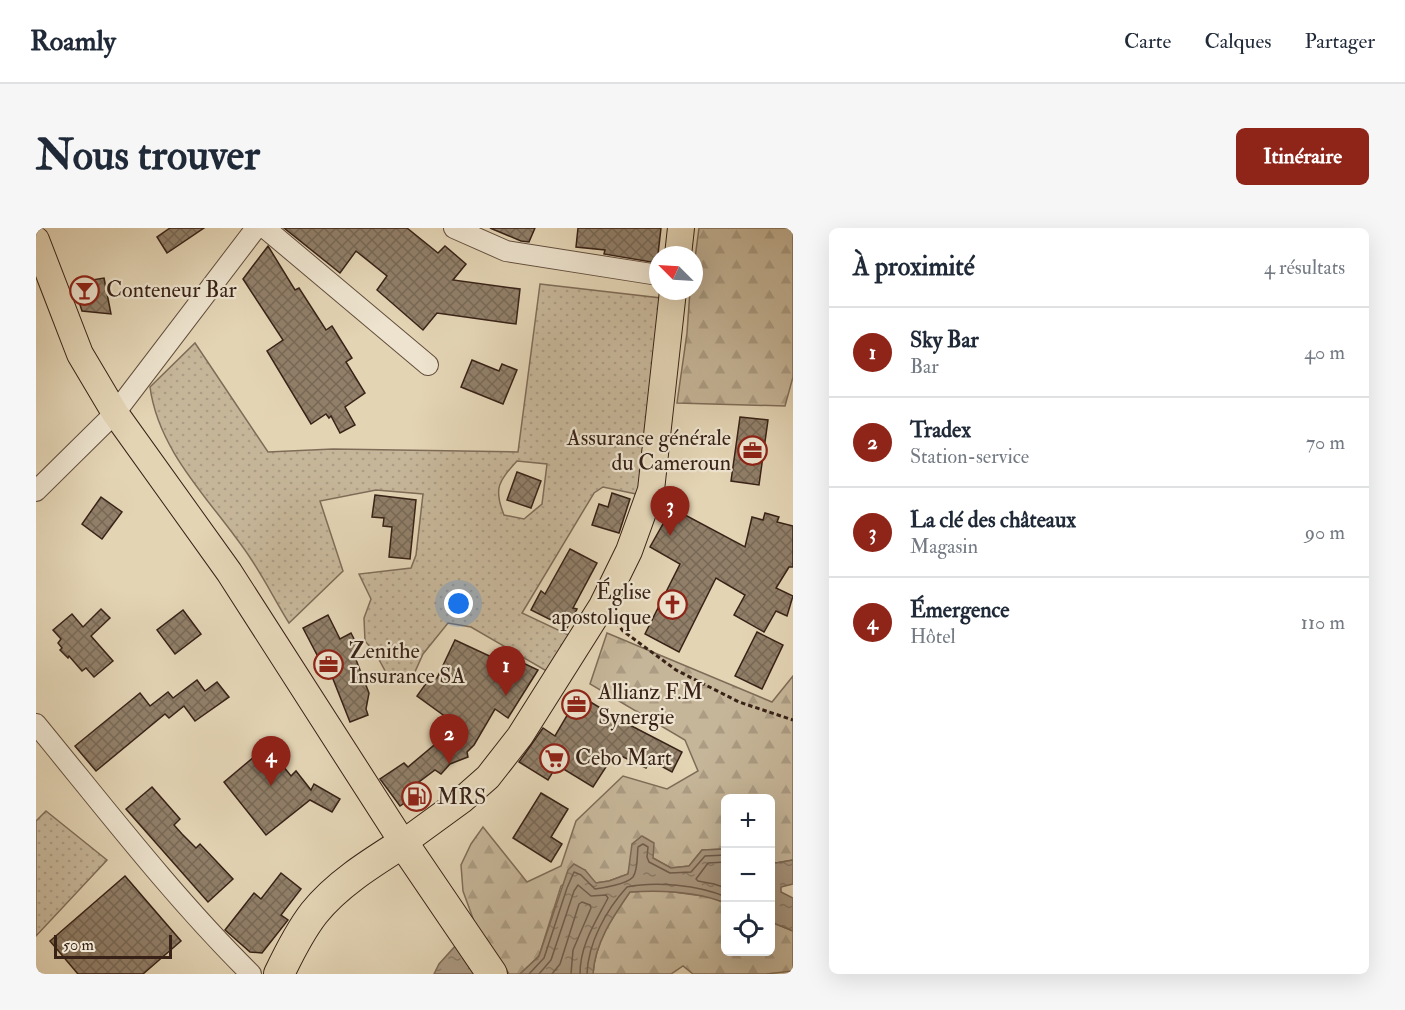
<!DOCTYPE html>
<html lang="fr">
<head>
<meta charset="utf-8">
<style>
  :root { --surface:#fff; --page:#f6f6f7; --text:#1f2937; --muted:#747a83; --line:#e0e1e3; --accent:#8f2418 }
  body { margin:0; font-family:"IM FELL Double Pica",serif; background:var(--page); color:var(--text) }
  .controls { position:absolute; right:18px; bottom:18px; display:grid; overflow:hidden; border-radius:9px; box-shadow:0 6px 24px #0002 }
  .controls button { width:54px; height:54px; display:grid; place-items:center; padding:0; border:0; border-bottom:2px solid var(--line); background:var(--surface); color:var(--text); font:30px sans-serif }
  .compass { position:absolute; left:613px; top:18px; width:54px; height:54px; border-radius:50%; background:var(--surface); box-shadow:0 6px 24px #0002; rotate:294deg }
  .scale { position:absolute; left:18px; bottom:15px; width:118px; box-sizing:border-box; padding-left:6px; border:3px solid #382217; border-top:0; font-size:16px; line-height:21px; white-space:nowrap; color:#382217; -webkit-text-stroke:4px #ede3ce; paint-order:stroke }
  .you { position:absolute; left:423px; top:376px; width:21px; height:21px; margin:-15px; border:4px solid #fff; border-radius:50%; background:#1a73e8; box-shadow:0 0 0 9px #1a73e833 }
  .badge { display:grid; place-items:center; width:39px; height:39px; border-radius:50%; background:var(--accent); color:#fff; font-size:20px; font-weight:700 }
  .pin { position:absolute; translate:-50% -50px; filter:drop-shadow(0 2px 3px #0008) }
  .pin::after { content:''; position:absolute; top:32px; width:21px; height:18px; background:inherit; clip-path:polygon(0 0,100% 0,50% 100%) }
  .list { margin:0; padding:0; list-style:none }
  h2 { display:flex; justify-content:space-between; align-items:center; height:78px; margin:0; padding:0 24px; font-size:26px }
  h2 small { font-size:20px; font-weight:400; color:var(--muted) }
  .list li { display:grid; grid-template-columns:39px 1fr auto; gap:18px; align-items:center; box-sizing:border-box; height:90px; padding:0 24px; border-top:2px solid var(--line) }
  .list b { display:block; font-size:22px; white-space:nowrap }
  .list p { margin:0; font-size:20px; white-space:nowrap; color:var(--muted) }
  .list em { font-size:20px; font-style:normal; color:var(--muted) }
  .icon { flex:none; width:33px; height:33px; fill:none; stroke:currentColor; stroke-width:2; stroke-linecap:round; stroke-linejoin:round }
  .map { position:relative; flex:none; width:757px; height:746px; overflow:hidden; border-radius:9px }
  header { display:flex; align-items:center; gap:36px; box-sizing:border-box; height:84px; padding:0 30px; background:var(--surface); border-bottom:2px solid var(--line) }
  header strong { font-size:28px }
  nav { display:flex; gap:33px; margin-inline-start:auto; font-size:21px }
  .intro { display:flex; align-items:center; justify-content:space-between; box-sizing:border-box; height:144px; padding:0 36px }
  h1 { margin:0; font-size:42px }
  .button { padding:15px 27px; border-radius:9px; background:var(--accent); color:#fff; font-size:21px; font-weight:700 }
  main { display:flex; gap:36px; padding:0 36px }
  aside { flex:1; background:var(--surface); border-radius:9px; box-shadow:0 6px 24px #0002 }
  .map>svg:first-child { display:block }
  .grass { fill:url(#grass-dots); stroke:#7f6c58; stroke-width:1.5; fill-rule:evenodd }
  .forest { fill:url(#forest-firs); stroke:#7f6c58; stroke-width:1.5 }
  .water { fill:url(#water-ripples); stroke:#7c6855; stroke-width:1.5 }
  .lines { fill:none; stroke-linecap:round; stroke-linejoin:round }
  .shore { stroke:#705c4b; stroke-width:1.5 }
  .building { fill:url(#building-cross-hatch); stroke:#382217; stroke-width:1.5 }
  .minor-casing { stroke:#634e3e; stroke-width:22 }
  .major-casing { stroke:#382217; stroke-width:28 }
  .highway-casing { stroke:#382217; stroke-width:32 }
  .path { stroke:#382217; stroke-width:3; stroke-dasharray:4.5 3; stroke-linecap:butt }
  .minor { stroke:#ede3ce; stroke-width:20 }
  .major { stroke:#e3d4b4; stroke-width:26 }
  .highway { stroke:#e3d4b4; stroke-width:30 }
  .labels { text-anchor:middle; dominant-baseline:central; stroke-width:4.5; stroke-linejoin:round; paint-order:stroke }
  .poi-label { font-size:22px; fill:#382217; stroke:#ede3ce; text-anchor:start }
</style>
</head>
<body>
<header>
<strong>Roamly</strong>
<nav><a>Carte</a><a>Calques</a><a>Partager</a></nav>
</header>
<div class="intro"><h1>Nous trouver</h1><a class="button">Itinéraire</a></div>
<main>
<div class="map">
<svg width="757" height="746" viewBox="0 0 757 746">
  <defs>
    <pattern id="grass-dots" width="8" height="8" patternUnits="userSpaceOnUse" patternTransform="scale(1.5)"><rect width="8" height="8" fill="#c6b699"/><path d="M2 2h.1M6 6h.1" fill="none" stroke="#ab9c83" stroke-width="1.8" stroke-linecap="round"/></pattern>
    <pattern id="forest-firs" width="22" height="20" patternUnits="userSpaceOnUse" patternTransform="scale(1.5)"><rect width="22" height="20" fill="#c6b699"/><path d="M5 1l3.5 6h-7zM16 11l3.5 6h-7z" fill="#ab9c83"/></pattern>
    <pattern id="water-ripples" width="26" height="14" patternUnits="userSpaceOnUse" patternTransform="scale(1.5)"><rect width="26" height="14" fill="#a9977f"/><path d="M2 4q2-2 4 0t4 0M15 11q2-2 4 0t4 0" fill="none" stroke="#8b7b67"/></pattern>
    <pattern id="building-cross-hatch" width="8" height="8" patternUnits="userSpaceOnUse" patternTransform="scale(1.5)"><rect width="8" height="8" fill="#917f69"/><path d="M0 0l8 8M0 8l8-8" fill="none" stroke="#776855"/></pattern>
  </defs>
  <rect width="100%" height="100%" fill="#e3d4b4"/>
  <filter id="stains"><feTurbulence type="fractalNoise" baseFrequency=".00333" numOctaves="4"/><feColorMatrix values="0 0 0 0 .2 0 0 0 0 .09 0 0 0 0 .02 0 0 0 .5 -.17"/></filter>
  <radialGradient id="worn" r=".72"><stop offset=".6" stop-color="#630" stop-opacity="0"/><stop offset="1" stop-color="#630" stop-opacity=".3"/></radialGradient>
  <g class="grass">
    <path d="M504 56 625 70 605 267 567 259 558 265 486 385 537 409 514 445 435 399 412 395 387 426 374 455 354 452 340 426 329 413 328 390 335 371 323 346 375 340 380 327 387 266 340 262 284 273 307 343 253 395C240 374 229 352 215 331 179 276 123 227 114 159L159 115 232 224 297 221 482 224ZM481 233 511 236 506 276 488 291 468 287C457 260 463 253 481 233Z"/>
    <path d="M10 583 71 632 0 708V593Z"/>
  </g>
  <g class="forest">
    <path d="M663 0H757V149L749 178 641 175 651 105 654 63H658V38Z"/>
    <path d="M571 405 736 474 757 448V632L740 635 735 633 734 570H690L689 621 666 622 653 638 635 640 617 630 595 632 592 646 573 653 559 655 549 642 525 658 503 728 484 746H473L439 696 427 663 425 637 435 616 447 599 491 654 525 638 540 593 587 548 631 561 662 543 649 512 554 456Z"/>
    <path d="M623 662 674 669 689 675 690 724H734L735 694 757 703V743L730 746H657L647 738 635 746H557C559 714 576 690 594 664Z"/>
  </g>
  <g class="water">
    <path d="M606 608 618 615 617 630 635 640 653 638 666 622 689 621V675C660 663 626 662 594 664 576 690 559 715 557 746H484L503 728 532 642 538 636 549 642 560 655 573 653 592 646 596 616Z"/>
    <path d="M757 632V656L745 659V664L757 670V703L735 694 734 633 740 635Z"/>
    <path d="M439 696 473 746H398L403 736Z"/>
  </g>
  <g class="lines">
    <g class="shore">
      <path d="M690 634 672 635 660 651 662 653 678 656 690 660"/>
      <path d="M493 746 508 730 531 660 538 644 545 647 559 661C567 660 591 656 597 649 602 642 601 628 602 619L607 616 612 619 611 629 613 634 634 645 655 644 669 628 690 627"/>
      <path d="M503 746 515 732 538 663 542 657 555 668 570 667 572 670C559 695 544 717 544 746"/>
      <path d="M516 746 524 736 543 676 546 674 554 677 555 680 537 722 535 746"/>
      <path d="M551 746C552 715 570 682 591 659 619 653 663 657 690 669"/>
    </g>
  </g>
  <g class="building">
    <path d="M134 0H168L131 25 121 9Z"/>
    <path d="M248 0H371L402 25 409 18 430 36 417 52 484 61 480 96 401 85 387 102 341 62 351 48 320 23 304 45Z"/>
    <path d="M454 0H499L493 14 485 13Z"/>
    <path d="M542 0H625L621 35 568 26 569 22 540 19Z"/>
    <path d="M232 18 259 62 263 60 290 102 296 98 316 130 310 134 329 165 309 179 319 197 304 205 295 188 293 190 290 186 275 196 231 123 247 112 207 51Z"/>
    <path d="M68 50 75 86 46 83 37 55Z"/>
    <path d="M436 132 463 143 466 136 481 142 467 176 425 159Z"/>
    <path d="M704 189 732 192 723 257 695 253Z"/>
    <path d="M481 244 505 253 495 280 471 272Z"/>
    <path d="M576 265 594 271 583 305 556 297 563 276 572 279Z"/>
    <path d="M339 267 380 272 374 331 353 329 356 299 347 298 348 290 336 289Z"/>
    <path d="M65 269 86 284 66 311 46 296Z"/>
    <path d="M636 280 709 319 716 289 727 292 729 285 743 289 741 294 757 298V339H753L740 360 757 368 751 388 740 383 728 404 698 387 709 367 680 350 643 424 609 406 644 336 614 319Z"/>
    <path d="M534 321 561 335 537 380 541 381 531 400 495 382 505 363 509 366Z"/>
    <path d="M65 381 74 390 55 408 77 433 58 449 50 440 46 443 33 428 32 430 24 422 26 420 22 415 25 411 17 402 36 386 47 399Z"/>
    <path d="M147 382 165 406 139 426 121 402Z"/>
    <path d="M292 387 304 411 315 405 323 421 317 424 333 465 330 481 332 487 314 494 295 446 292 448 267 400Z"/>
    <path d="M721 404 747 417 726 461 699 448Z"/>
    <path d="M419 412 462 432 466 425 502 442 472 490 459 481 438 517 431 524 432 529 414 536 405 546 399 542 379 557 390 572 379 580 373 572 364 578 344 551 368 535 372 539 416 502 410 498 414 492 381 468 396 447 401 450Z"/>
    <path d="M161 452 169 463 181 454 193 469 159 493 148 478 133 490 129 486 60 543 39 518 104 465 114 478 132 464 137 470Z"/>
    <path d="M543 467 584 492 646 524 636 544 614 532 610 540 579 525 557 559 521 537 512 552 483 534 507 500 519 508Z"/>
    <path d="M231 518 255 548 260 543 275 562 278 556 304 571 296 584 274 572 230 607 188 554Z"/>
    <path d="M116 559 144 591 138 597 146 606 160 620 164 616 197 651 172 674 90 581Z"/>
    <path d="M505 565 532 581 515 609 526 616 515 634 477 610Z"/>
    <path d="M245 645 265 661 245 687 252 692 226 725 214 724 189 702 218 665 225 671Z"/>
    <path d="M89 648 145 713 107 746H42L14 713Z"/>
  </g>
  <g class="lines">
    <defs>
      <g id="minor">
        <path d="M229 0 392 137"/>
        <path d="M418 0 470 23 622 47"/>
        <path d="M0 263 79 185 220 0"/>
        <path d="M0 496C69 580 138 670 215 746"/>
      </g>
      <g id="major">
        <path d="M0 12 44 126 79 185 193 344 367 615 426 572 452 549 484 508 566 378 593 323 615 262 637 63"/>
        <path d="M642 27 645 0"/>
      </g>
      <path id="highway" d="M243 746C253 725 264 703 278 685 301 656 337 634 367 615L456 746"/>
    </defs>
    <use href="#minor" class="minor-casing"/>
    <use href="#major" class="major-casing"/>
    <use href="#highway" class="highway-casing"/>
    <path class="path" d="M580 394 587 403 640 442 703 474 757 492"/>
    <use href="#minor" class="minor"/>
    <use href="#major" class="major"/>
    <use href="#highway" class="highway"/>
  </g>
  <defs>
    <symbol id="bar-ring" viewBox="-11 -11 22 22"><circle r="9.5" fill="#ede3ce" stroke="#8f2418" stroke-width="1.5"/><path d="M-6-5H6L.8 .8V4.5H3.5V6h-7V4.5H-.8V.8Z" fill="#8f2418"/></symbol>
    <symbol id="office-ring" viewBox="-11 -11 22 22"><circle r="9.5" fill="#ede3ce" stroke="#8f2418" stroke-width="1.5"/><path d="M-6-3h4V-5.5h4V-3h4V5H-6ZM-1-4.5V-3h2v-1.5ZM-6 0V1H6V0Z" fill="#8f2418"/></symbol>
    <symbol id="church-ring" viewBox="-11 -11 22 22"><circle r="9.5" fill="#ede3ce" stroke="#8f2418" stroke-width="1.5"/><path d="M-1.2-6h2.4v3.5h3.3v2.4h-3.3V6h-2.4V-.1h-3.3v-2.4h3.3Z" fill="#8f2418"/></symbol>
    <symbol id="supermarket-ring" viewBox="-11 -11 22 22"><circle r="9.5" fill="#ede3ce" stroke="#8f2418" stroke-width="1.5"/><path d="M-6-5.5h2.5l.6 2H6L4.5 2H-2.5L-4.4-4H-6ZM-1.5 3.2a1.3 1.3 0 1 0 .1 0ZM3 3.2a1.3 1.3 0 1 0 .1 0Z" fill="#8f2418"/></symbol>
    <symbol id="fuel-ring" viewBox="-11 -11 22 22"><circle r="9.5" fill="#ede3ce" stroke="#8f2418" stroke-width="1.5"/><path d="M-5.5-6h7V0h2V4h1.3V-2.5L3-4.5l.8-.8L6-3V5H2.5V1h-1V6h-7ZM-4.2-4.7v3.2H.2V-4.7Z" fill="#8f2418"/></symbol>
  </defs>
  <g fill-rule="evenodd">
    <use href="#bar-ring" x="32" y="46" width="33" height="33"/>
    <use href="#office-ring" x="700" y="206" width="33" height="33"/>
    <use href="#church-ring" x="620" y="360" width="33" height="33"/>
    <use href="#office-ring" x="276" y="420" width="33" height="33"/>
    <use href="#office-ring" x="524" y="460" width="33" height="33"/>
    <use href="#supermarket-ring" x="502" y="514" width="33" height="33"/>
    <use href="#fuel-ring" x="364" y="552" width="33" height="33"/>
  </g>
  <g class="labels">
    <g class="poi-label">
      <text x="70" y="62">Conteneur Bar</text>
      <text x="695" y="210" text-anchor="end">Assurance générale<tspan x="695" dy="25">du Cameroun</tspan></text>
      <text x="615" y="364" text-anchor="end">Église<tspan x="615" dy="25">apostolique</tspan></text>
      <text x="313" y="423">Zenithe<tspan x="313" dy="25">Insurance SA</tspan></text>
      <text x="562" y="464">Allianz F.M<tspan x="562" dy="25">Synergie</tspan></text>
      <text x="539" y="530">Cebo Mart</text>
      <text x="401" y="569">MRS</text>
    </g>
  </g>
  <rect width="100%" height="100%" filter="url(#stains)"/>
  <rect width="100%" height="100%" fill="url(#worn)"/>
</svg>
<div class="controls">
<button>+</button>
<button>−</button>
<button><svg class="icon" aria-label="locate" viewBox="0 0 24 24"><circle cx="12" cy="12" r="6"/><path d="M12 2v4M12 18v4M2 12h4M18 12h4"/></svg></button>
</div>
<svg class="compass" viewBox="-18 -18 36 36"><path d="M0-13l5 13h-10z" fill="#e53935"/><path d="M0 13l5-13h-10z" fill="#747a83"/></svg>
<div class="scale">50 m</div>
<div class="you"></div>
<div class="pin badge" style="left:470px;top:468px">1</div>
<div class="pin badge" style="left:413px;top:536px">2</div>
<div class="pin badge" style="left:634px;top:308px">3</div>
<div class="pin badge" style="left:235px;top:558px">4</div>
</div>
<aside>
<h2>À proximité<small>4 résultats</small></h2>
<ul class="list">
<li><span class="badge">1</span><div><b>Sky Bar</b><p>Bar</p></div><em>40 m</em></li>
<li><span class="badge">2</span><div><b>Tradex</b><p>Station-service</p></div><em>70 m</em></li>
<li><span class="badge">3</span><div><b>La clé des châteaux</b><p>Magasin</p></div><em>90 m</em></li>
<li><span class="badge">4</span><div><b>Émergence</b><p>Hôtel</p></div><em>110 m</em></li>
</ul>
</aside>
</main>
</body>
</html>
